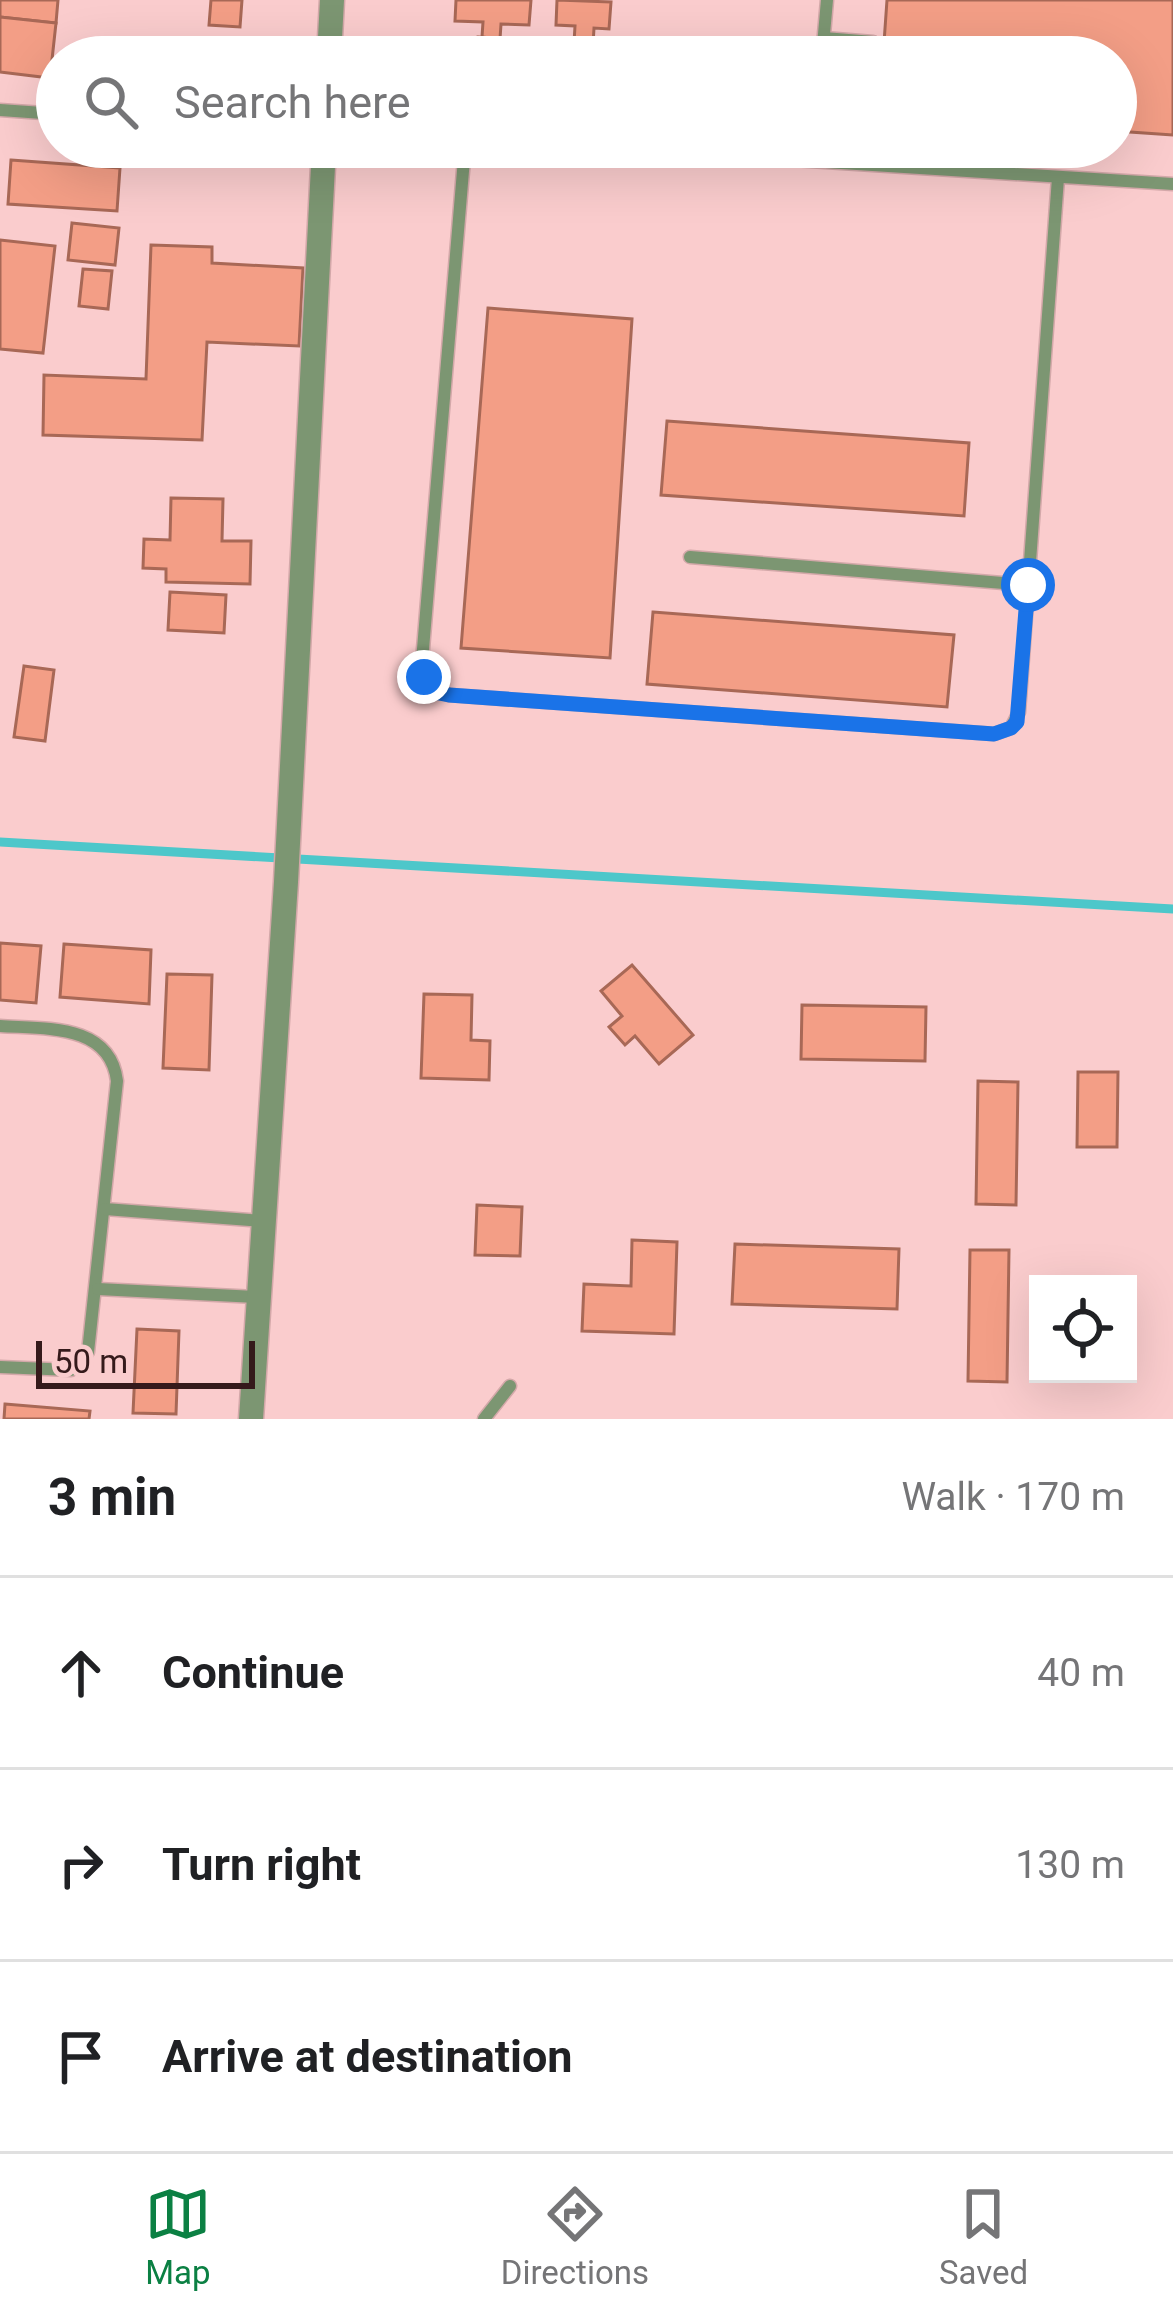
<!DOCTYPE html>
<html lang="en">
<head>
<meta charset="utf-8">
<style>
  :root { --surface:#fff; --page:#f2f2f2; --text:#202124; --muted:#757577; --line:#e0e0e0; --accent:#0b8043 }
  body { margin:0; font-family:Roboto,sans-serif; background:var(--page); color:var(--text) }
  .controls { position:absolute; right:36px; bottom:36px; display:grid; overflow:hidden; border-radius:0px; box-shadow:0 12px 48px #0002 }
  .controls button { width:108px; height:108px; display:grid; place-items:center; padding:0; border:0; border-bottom:3px solid var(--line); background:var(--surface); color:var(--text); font:60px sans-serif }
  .scale { position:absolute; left:36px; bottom:30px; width:219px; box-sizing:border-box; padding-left:12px; border:6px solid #351a1b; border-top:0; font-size:33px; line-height:42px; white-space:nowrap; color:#351a1b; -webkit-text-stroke:9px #facccd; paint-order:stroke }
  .stop { position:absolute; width:36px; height:36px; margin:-27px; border:9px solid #1a73e8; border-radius:50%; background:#fff }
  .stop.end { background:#1a73e8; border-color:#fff; box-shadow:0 3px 12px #0008 }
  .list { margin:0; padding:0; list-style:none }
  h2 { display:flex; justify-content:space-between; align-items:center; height:156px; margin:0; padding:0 48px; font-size:51px }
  h2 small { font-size:39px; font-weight:400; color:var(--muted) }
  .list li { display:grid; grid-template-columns:78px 1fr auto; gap:36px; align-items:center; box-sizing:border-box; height:192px; padding:0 48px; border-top:3px solid var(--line) }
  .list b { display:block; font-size:45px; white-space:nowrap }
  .list em { font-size:39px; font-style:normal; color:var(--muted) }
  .icon { flex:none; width:66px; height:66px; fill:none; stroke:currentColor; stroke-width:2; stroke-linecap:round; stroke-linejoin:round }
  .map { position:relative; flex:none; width:1173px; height:1419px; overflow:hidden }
  .search { position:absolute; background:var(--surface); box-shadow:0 12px 48px #0002; left:36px; right:36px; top:36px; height:132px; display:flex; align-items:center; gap:30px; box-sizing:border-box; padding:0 42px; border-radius:66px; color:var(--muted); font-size:45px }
  .sheet { height:732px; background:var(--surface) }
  nav { display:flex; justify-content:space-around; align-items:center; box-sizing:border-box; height:168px; border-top:3px solid var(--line); background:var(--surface); font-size:33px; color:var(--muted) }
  nav a { display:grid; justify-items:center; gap:6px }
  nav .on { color:var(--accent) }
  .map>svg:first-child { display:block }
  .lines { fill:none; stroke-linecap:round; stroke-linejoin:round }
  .stream { stroke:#4dc7ca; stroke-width:9 }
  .building { fill:#f39e86; stroke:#a86856; stroke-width:3 }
  .lane-casing { stroke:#d3a8a9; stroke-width:15 }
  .street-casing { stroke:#d3a8a9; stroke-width:27 }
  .lane { stroke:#7c9672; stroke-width:12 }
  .street { stroke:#7c9672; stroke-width:24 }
  .route { stroke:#1a73e8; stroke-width:15 }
</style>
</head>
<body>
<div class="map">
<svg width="1173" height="1419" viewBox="0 0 1173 1419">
  <rect width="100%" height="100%" fill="#facccd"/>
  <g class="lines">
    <path class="stream" d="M0 842 1173 909"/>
  </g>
  <g class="building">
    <path d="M0 0H58L56 23 0 17Z"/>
    <path d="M211 0H242L240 27 209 25Z"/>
    <path d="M456 0H531L529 25 501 24 500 39 482 37 483 22 455 21Z"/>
    <path d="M557 0 611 2 609 29 594 28 593 45 574 43 575 26 556 25Z"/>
    <path d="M887 0H1173V135L1116 131V57H883Z"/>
    <path d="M0 17 56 23 50 78 0 72Z"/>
    <path d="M478 37 613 46 612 57H477Z"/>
    <path d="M11 160 120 168 117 211 8 204Z"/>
    <path d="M72 223 119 228 115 265 68 260Z"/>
    <path d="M0 240 55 246 43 353 0 349Z"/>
    <path d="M151 245 212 247V263L303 268 299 346 207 342 202 440 43 435 44 375 146 379Z"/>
    <path d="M83 269 112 271 108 309 79 306Z"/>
    <path d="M488 308 632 319 610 658 461 648Z"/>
    <path d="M667 421 969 443 964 516 661 495Z"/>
    <path d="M171 498 223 499 222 541H251L250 584 166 582V569L143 568 144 539 170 540Z"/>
    <path d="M170 592 226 595 224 633 168 630Z"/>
    <path d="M653 612 954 635 947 707 647 684Z"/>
    <path d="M24 666 54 670 45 741 14 737Z"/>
    <path d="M0 943 41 946 36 1003 0 1000Z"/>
    <path d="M64 944 151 950 149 1004 60 997Z"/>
    <path d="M632 965 693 1035 659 1064 635 1036 625 1045 609 1027 622 1016 601 991Z"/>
    <path d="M167 974 212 975 209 1070 163 1068Z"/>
    <path d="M424 994 472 995 471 1040 490 1041 489 1080 421 1078Z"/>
    <path d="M802 1005 926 1007 925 1061 801 1059Z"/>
    <path d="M1078 1072H1118L1117 1147H1077Z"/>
    <path d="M978 1081 1018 1082 1016 1205 976 1204Z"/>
    <path d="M477 1205 522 1207 520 1256 475 1255Z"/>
    <path d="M632 1240 677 1242 674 1334 582 1331 584 1284 631 1286Z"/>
    <path d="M735 1244 899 1249 897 1309 732 1304Z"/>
    <path d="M970 1250H1009L1007 1382 968 1381Z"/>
    <path d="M137 1329 179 1331 176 1414 133 1413Z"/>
    <path d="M5 1404 90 1411 89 1419H4Z"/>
  </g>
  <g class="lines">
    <defs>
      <g id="lane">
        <path d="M824 38 873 42"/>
        <path d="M634 57V54"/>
        <path d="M822 57 827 0"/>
        <path d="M0 110 57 114"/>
        <path d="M465 147 422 661 426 685 449 695 994 734 1011 728 1019 712 1058 178"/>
        <path d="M590 147 1173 184"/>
        <path d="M690 557 1028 585"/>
        <path d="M0 1026C44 1029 110 1023 117 1081L88 1352 71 1370 0 1367"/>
        <path d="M105 1209 263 1221"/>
        <path d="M98 1289 258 1297"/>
        <path d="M484 1419 510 1386"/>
      </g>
      <g id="street">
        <path d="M329 57 332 0"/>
        <path d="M251 1419 286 882 324 147"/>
      </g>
    </defs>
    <use href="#lane" class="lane-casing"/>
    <use href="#street" class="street-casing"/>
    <use href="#lane" class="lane"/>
    <use href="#street" class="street"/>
  </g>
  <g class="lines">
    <path class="route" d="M424 677 434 692 449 695 994 734 1011 728 1017 722 1028 585"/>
  </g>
</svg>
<div class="controls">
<button><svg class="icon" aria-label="locate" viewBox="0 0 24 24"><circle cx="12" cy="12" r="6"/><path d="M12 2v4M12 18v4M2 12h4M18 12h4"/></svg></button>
</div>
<div class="scale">50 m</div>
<div class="stop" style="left:1028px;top:585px"></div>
<div class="stop end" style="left:424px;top:677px"></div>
<div class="search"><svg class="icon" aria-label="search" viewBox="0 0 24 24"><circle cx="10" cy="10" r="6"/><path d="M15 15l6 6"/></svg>Search here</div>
</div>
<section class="sheet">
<h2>3 min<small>Walk · 170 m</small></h2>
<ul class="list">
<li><svg class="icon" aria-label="ahead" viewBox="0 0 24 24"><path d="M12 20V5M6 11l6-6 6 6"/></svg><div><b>Continue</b></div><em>40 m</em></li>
<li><svg class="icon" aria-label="right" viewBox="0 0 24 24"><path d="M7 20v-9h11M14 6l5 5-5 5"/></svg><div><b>Turn right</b></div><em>130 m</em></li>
<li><svg class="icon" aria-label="arrive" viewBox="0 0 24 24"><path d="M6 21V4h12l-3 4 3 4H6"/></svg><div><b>Arrive at destination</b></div></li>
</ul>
</section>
<nav>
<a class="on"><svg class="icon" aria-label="map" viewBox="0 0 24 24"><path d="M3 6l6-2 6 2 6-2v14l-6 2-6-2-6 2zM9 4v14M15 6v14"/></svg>Map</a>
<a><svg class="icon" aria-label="directions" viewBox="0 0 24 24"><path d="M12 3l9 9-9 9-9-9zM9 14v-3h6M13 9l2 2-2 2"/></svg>Directions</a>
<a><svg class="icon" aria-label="saved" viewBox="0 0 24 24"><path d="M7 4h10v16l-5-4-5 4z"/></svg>Saved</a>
</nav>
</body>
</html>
